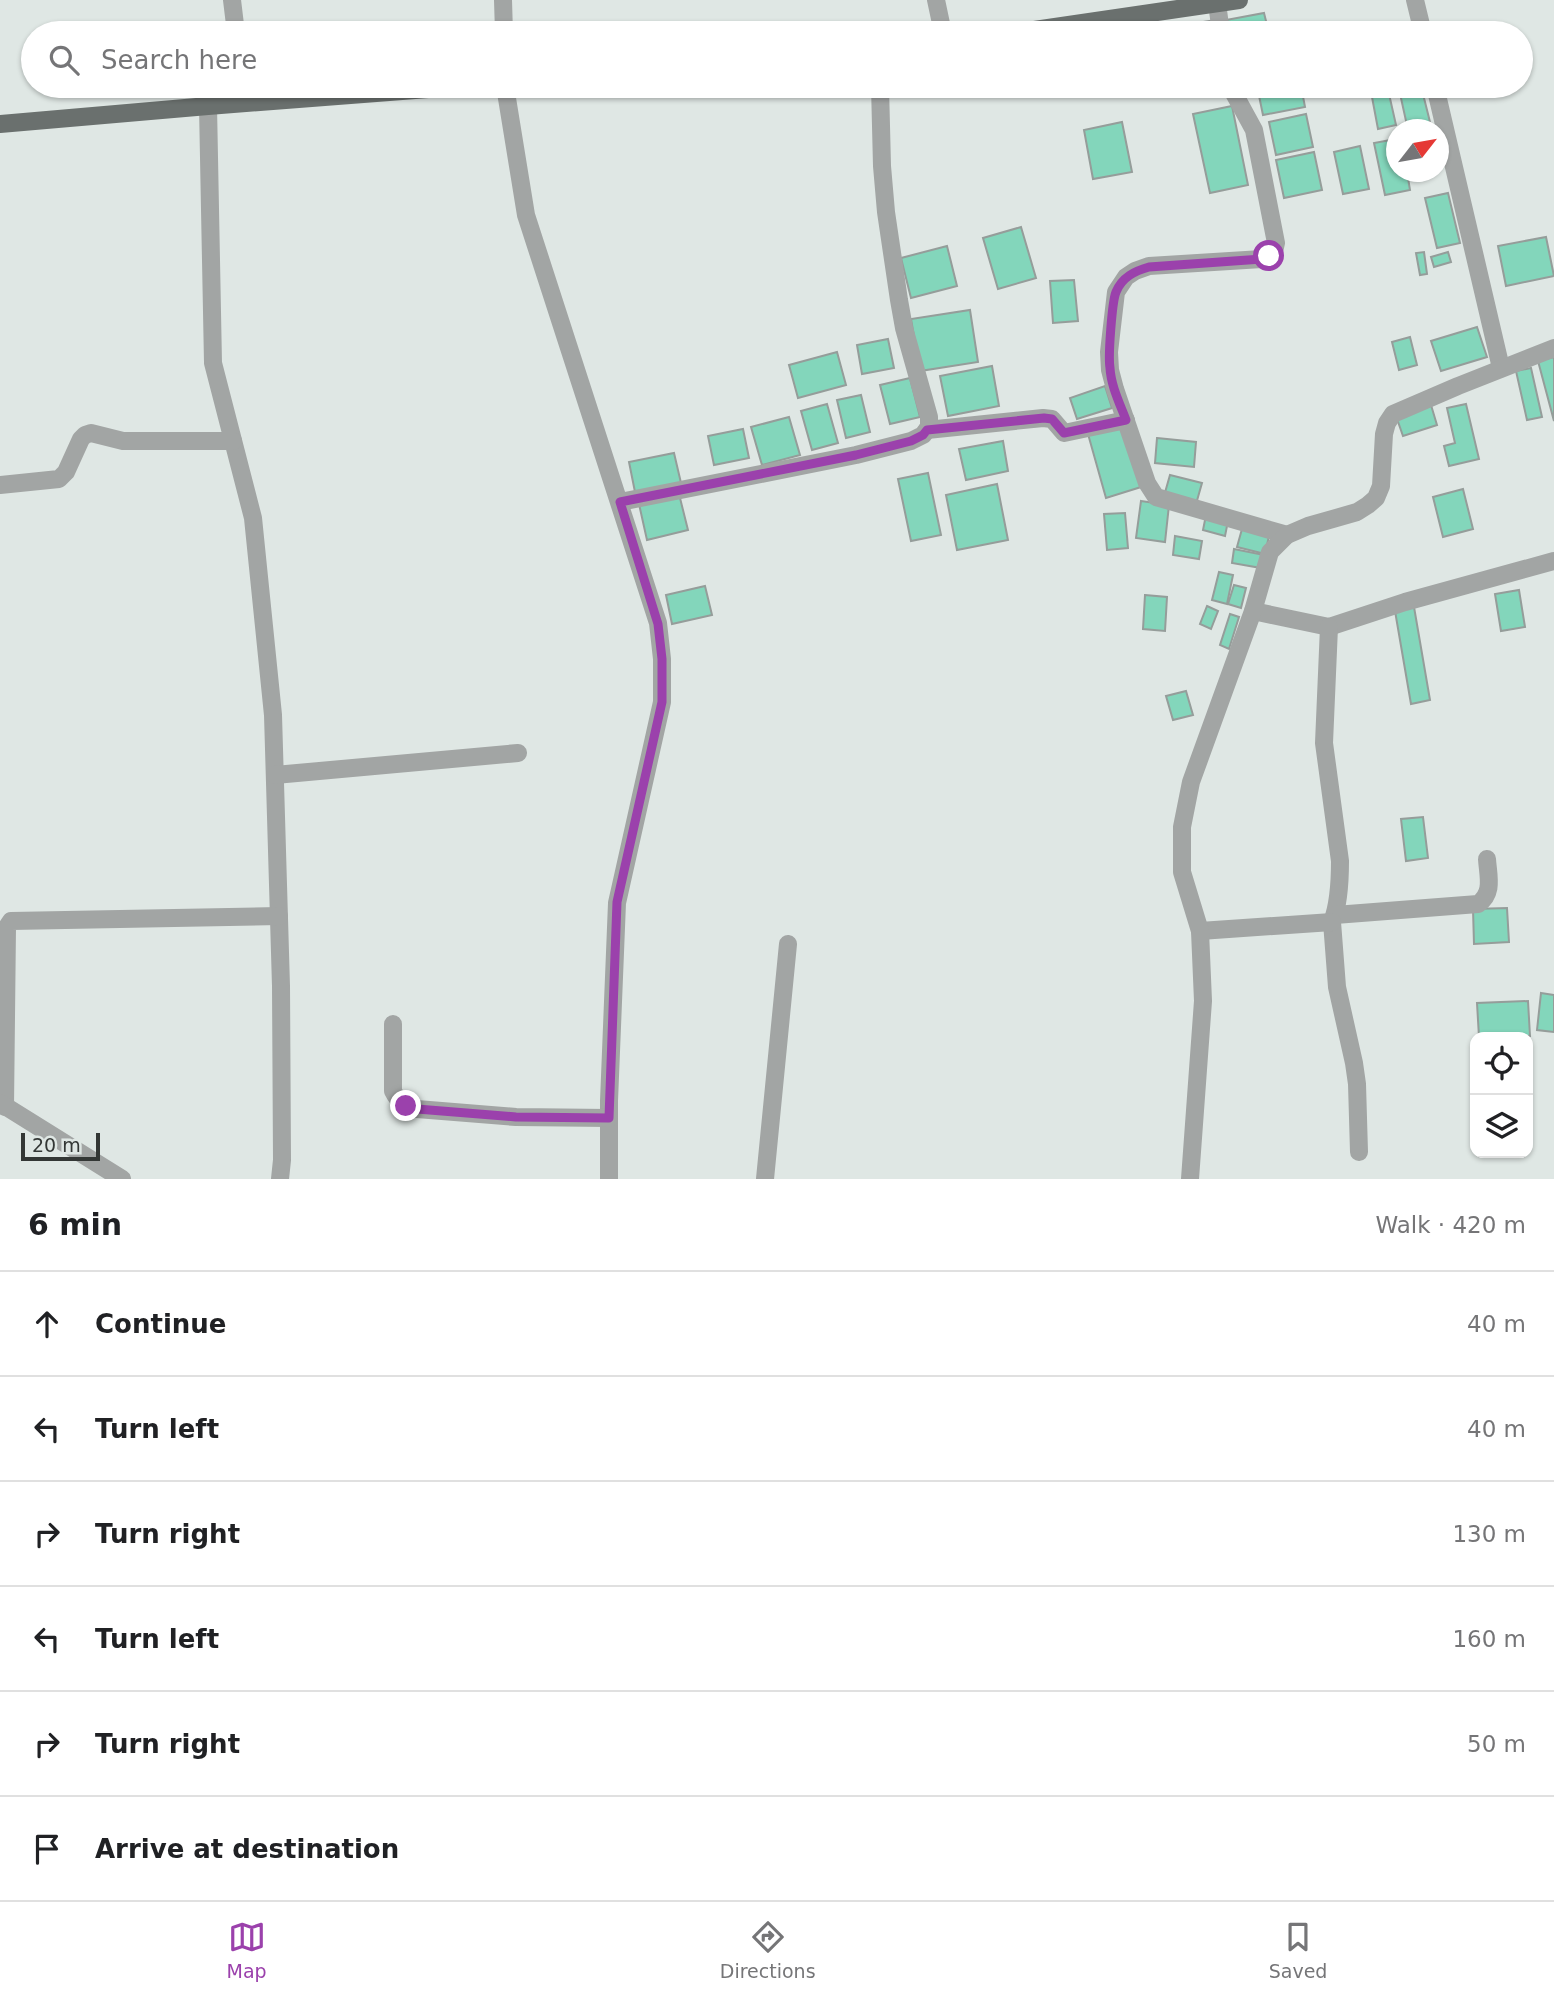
<!DOCTYPE html>
<html lang="en">
<head>
<meta charset="utf-8">
<style>
  :root { --surface:#fff; --page:#f2f2f2; --text:#202124; --muted:#757577; --line:#e0e0e0; --accent:#9b41ac }
  body { margin:0; font-family:"DejaVu Sans",sans-serif; background:var(--page); color:var(--text) }
  .controls { position:absolute; right:21px; bottom:21px; display:grid; overflow:hidden; border-radius:14px; box-shadow:0 2px 5px #0004 }
  .controls button { width:63px; height:63px; display:grid; place-items:center; padding:0; border:0; border-bottom:2px solid var(--line); background:var(--surface); color:var(--text); font:35px sans-serif }
  .compass { position:absolute; left:1386px; top:119px; width:63px; height:63px; border-radius:50%; background:var(--surface); box-shadow:0 2px 5px #0004; rotate:59deg }
  .scale { position:absolute; left:21px; bottom:18px; width:79px; box-sizing:border-box; padding-left:7px; border:4px solid #333735; border-top:0; font-size:19px; line-height:24px; white-space:nowrap; color:#333735; -webkit-text-stroke:5px #dfe7e4; paint-order:stroke }
  .stop { position:absolute; width:21px; height:21px; margin:-16px; border:5px solid #9b41ac; border-radius:50%; background:#fff }
  .stop.end { background:#9b41ac; border-color:#fff; box-shadow:0 2px 7px #0008 }
  .list { margin:0; padding:0; list-style:none }
  h2 { display:flex; justify-content:space-between; align-items:center; height:91px; margin:0; padding:0 28px; font-size:30px }
  h2 small { font-size:23px; font-weight:400; color:var(--muted) }
  .list li { display:grid; grid-template-columns:46px 1fr auto; gap:21px; align-items:center; box-sizing:border-box; height:105px; padding:0 28px; border-top:2px solid var(--line) }
  .list b { display:block; font-size:26px; white-space:nowrap }
  .list em { font-size:23px; font-style:normal; color:var(--muted) }
  .icon { flex:none; width:38px; height:38px; fill:none; stroke:currentColor; stroke-width:2; stroke-linecap:round; stroke-linejoin:round }
  .map { position:relative; flex:none; width:1554px; height:1179px; overflow:hidden }
  .search { position:absolute; background:var(--surface); box-shadow:0 2px 5px #0004; left:21px; right:21px; top:21px; height:77px; display:flex; align-items:center; gap:18px; box-sizing:border-box; padding:0 24px; border-radius:38px; color:var(--muted); font-size:26px }
  .sheet { height:721px; background:var(--surface) }
  nav { display:flex; justify-content:space-around; align-items:center; box-sizing:border-box; height:98px; border-top:2px solid var(--line); background:var(--surface); font-size:19px; color:var(--muted) }
  nav a { display:grid; justify-items:center; gap:4px }
  nav .on { color:var(--accent) }
  .map>svg:first-child { display:block }
  .building { fill:#83d6bb; stroke:#959d9a; stroke-width:2 }
  .lines { fill:none; stroke-linecap:round; stroke-linejoin:round }
  .minor { stroke:#a2a5a4; stroke-width:18 }
  .tertiary { stroke:#a2a5a4; stroke-width:18 }
  .primary { stroke:#6a706e; stroke-width:18 }
  .route { stroke:#9b41ac; stroke-width:9 }
</style>
</head>
<body>
<div class="map">
<svg width="1554" height="1179" viewBox="0 0 1554 1179">
  <rect width="100%" height="100%" fill="#dfe7e4"/>
  <g class="building">
    <path d="M1264 13 1269 33H1229L1226 20Z"/>
    <path d="M1210 21 1212 33H1179L1178 26Z"/>
    <path d="M1188 86H1220L1221 90 1189 95Z"/>
    <path d="M1257 86H1301L1305 107 1263 115Z"/>
    <path d="M1414 86H1421L1432 130H1408L1399 89Z"/>
    <path d="M1389 94 1396 125 1378 129 1372 97Z"/>
    <path d="M1232 106 1248 185 1210 193 1193 114Z"/>
    <path d="M1306 114 1313 147 1276 155 1269 122Z"/>
    <path d="M1122 122 1132 172 1093 179 1084 130Z"/>
    <path d="M1396 139V172H1407L1410 190 1385 195 1374 143Z"/>
    <path d="M1360 146 1369 189 1343 194 1334 152Z"/>
    <path d="M1314 152 1322 190 1284 198 1276 160Z"/>
    <path d="M1448 193 1460 243 1437 248 1425 198Z"/>
    <path d="M1021 227 1036 278 998 289 983 238Z"/>
    <path d="M1546 237 1554 276 1506 286 1498 246Z"/>
    <path d="M947 246 957 286 911 298 901 258Z"/>
    <path d="M1424 252 1427 274 1420 275 1416 253Z"/>
    <path d="M1448 252 1451 262 1434 267 1431 257Z"/>
    <path d="M1074 280 1078 321 1053 323 1050 281Z"/>
    <path d="M970 310 978 362 920 371 911 319Z"/>
    <path d="M1477 327 1487 357 1441 371 1431 341Z"/>
    <path d="M1410 337 1417 365 1399 370 1392 342Z"/>
    <path d="M888 339 894 368 862 374 857 345Z"/>
    <path d="M837 352 846 385 798 398 789 365Z"/>
    <path d="M1554 357V421L1538 361Z"/>
    <path d="M992 366 999 406 948 416 940 376Z"/>
    <path d="M1531 368 1542 417 1527 420 1516 371Z"/>
    <path d="M910 378 920 417 890 424 880 385Z"/>
    <path d="M1105 386 1112 408 1077 419 1070 398Z"/>
    <path d="M861 395 870 432 846 438 837 400Z"/>
    <path d="M827 404 838 443 812 450 801 411Z"/>
    <path d="M1466 404 1479 459 1449 466 1444 446 1455 443 1447 408Z"/>
    <path d="M1431 405 1437 425 1403 436 1396 416Z"/>
    <path d="M789 417 800 455 762 465 751 427Z"/>
    <path d="M1122 425 1141 487 1106 498 1088 434Z"/>
    <path d="M743 429 749 458 714 465 708 436Z"/>
    <path d="M1157 438 1196 442 1194 467 1155 463Z"/>
    <path d="M1003 441 1008 471 966 480 959 449Z"/>
    <path d="M674 453 681 483 635 492 629 462Z"/>
    <path d="M928 473 941 535 911 541 898 479Z"/>
    <path d="M1170 475 1202 483 1196 504 1164 496Z"/>
    <path d="M997 484 1008 540 957 550 946 495Z"/>
    <path d="M1463 489 1473 529 1443 537 1433 497Z"/>
    <path d="M679 494 688 530 647 540 639 504Z"/>
    <path d="M1141 501 1169 505 1165 542 1136 538Z"/>
    <path d="M1125 513 1128 548 1107 550 1104 514Z"/>
    <path d="M1206 515 1228 521 1225 536 1203 530Z"/>
    <path d="M1242 529 1269 536 1265 554 1237 547Z"/>
    <path d="M1175 536 1202 541 1199 559 1173 555Z"/>
    <path d="M1234 549 1264 555 1261 568 1232 563Z"/>
    <path d="M1219 572 1233 575 1227 604 1212 600Z"/>
    <path d="M1234 585 1246 588 1241 608 1228 604Z"/>
    <path d="M705 586 712 615 672 624 666 595Z"/>
    <path d="M1519 590 1525 627 1501 631 1495 594Z"/>
    <path d="M1145 595 1167 597 1165 631 1143 629Z"/>
    <path d="M1207 606 1218 611 1211 629 1200 624Z"/>
    <path d="M1414 607 1430 700 1411 704 1395 611Z"/>
    <path d="M1230 614 1239 617 1229 649 1220 645Z"/>
    <path d="M1186 691 1193 715 1173 720 1166 696Z"/>
    <path d="M1423 817 1428 858 1406 861 1401 819Z"/>
    <path d="M1507 908 1509 942 1474 944 1473 909Z"/>
    <path d="M1541 993 1554 995V1032L1537 1030Z"/>
    <path d="M1528 1001 1530 1036 1479 1037 1477 1003Z"/>
  </g>
  <g class="lines">
    <g class="minor">
      <path d="M232 0 236 33"/>
      <path d="M503 0 504 33"/>
      <path d="M936 0 943 33"/>
      <path d="M1415 0 1423 33"/>
      <path d="M1217 3 1221 33"/>
      <path d="M242 86 244 103"/>
      <path d="M505 86 526 215 658 623 662 659V702L617 903 609 1101V1179"/>
      <path d="M1230 86 1254 130 1276 243C1275 252 1270 255 1262 259L1149 266 1135 271 1126 277 1116 292 1109 352 1110 370 1115 389 1147 483 1156 497 1287 535"/>
      <path d="M1435 86 1501 368"/>
      <path d="M208 106 213 363 253 518 273 715 281 986 282 1160 280 1179"/>
      <path d="M927 430 1043 418 1052 419 1064 433 1126 420"/>
      <path d="M0 485 59 479 66 472 81 439 85 435 91 433 123 441H233"/>
      <path d="M620 502 856 455 911 441 923 435 929 427V417L904 328 899 300 886 212 882 166 880 86"/>
      <path d="M1253 611 1329 627 1405 602 1554 561"/>
      <path d="M1329 627 1324 743 1340 861C1340 881 1339 904 1332 922L1337 987 1354 1063 1357 1084 1359 1152"/>
      <path d="M275 775 518 753"/>
      <path d="M1335 915 1478 904C1494 893 1488 876 1487 859"/>
      <path d="M1200 931 1332 922"/>
      <path d="M393 1024V1091C399 1103 405 1106 417 1109L516 1117 609 1118"/>
      <path d="M5 1107 7 927 11 921 279 916"/>
      <path d="M765 1179 788 944"/>
    </g>
    <g class="tertiary">
      <path d="M0 1103 122 1179"/>
      <path d="M1190 1179 1203 1001 1200 931 1182 872V827L1191 782 1253 611 1270 552 1287 535 1308 526 1357 512 1368 505 1376 498 1381 486 1384 434 1387 423 1393 414 1458 386 1554 348"/>
    </g>
    <g class="primary">
      <path d="M1013 33 1239 0"/>
      <path d="M0 124 208 106 467 86"/>
    </g>
  </g>
  <g class="lines">
    <path class="route" d="M406 1106 417 1109 516 1117 609 1118 617 902 662 702V659L658 624 620 502 856 455 911 441 923 435 927 430 1044 418 1052 419 1064 433 1126 420C1120 404 1111 386 1110 368 1108 356 1112 302 1116 292 1122 277 1135 271 1149 267L1262 259 1269 256"/>
  </g>
</svg>
<div class="controls">
<button><svg class="icon" aria-label="locate" viewBox="0 0 24 24"><circle cx="12" cy="12" r="6"/><path d="M12 2v4M12 18v4M2 12h4M18 12h4"/></svg></button>
<button><svg class="icon" aria-label="layers" viewBox="0 0 24 24"><path d="M12 4l9 5-9 5-9-5zM3 14l9 5 9-5"/></svg></button>
</div>
<svg class="compass" viewBox="-18 -18 36 36"><path d="M0-13l5 13h-10z" fill="#e53935"/><path d="M0 13l5-13h-10z" fill="#757577"/></svg>
<div class="scale">20 m</div>
<div class="stop" style="left:1269px;top:256px"></div>
<div class="stop end" style="left:406px;top:1106px"></div>
<div class="search"><svg class="icon" aria-label="search" viewBox="0 0 24 24"><circle cx="10" cy="10" r="6"/><path d="M15 15l6 6"/></svg>Search here</div>
</div>
<section class="sheet">
<h2>6 min<small>Walk · 420 m</small></h2>
<ul class="list">
<li><svg class="icon" aria-label="ahead" viewBox="0 0 24 24"><path d="M12 20V5M6 11l6-6 6 6"/></svg><div><b>Continue</b></div><em>40 m</em></li>
<li><svg class="icon" aria-label="left" viewBox="0 0 24 24"><path d="M17 20v-9H6M10 6l-5 5 5 5"/></svg><div><b>Turn left</b></div><em>40 m</em></li>
<li><svg class="icon" aria-label="right" viewBox="0 0 24 24"><path d="M7 20v-9h11M14 6l5 5-5 5"/></svg><div><b>Turn right</b></div><em>130 m</em></li>
<li><svg class="icon" aria-label="left" viewBox="0 0 24 24"><path d="M17 20v-9H6M10 6l-5 5 5 5"/></svg><div><b>Turn left</b></div><em>160 m</em></li>
<li><svg class="icon" aria-label="right" viewBox="0 0 24 24"><path d="M7 20v-9h11M14 6l5 5-5 5"/></svg><div><b>Turn right</b></div><em>50 m</em></li>
<li><svg class="icon" aria-label="arrive" viewBox="0 0 24 24"><path d="M6 21V4h12l-3 4 3 4H6"/></svg><div><b>Arrive at destination</b></div></li>
</ul>
</section>
<nav>
<a class="on"><svg class="icon" aria-label="map" viewBox="0 0 24 24"><path d="M3 6l6-2 6 2 6-2v14l-6 2-6-2-6 2zM9 4v14M15 6v14"/></svg>Map</a>
<a><svg class="icon" aria-label="directions" viewBox="0 0 24 24"><path d="M12 3l9 9-9 9-9-9zM9 14v-3h6M13 9l2 2-2 2"/></svg>Directions</a>
<a><svg class="icon" aria-label="saved" viewBox="0 0 24 24"><path d="M7 4h10v16l-5-4-5 4z"/></svg>Saved</a>
</nav>
</body>
</html>
